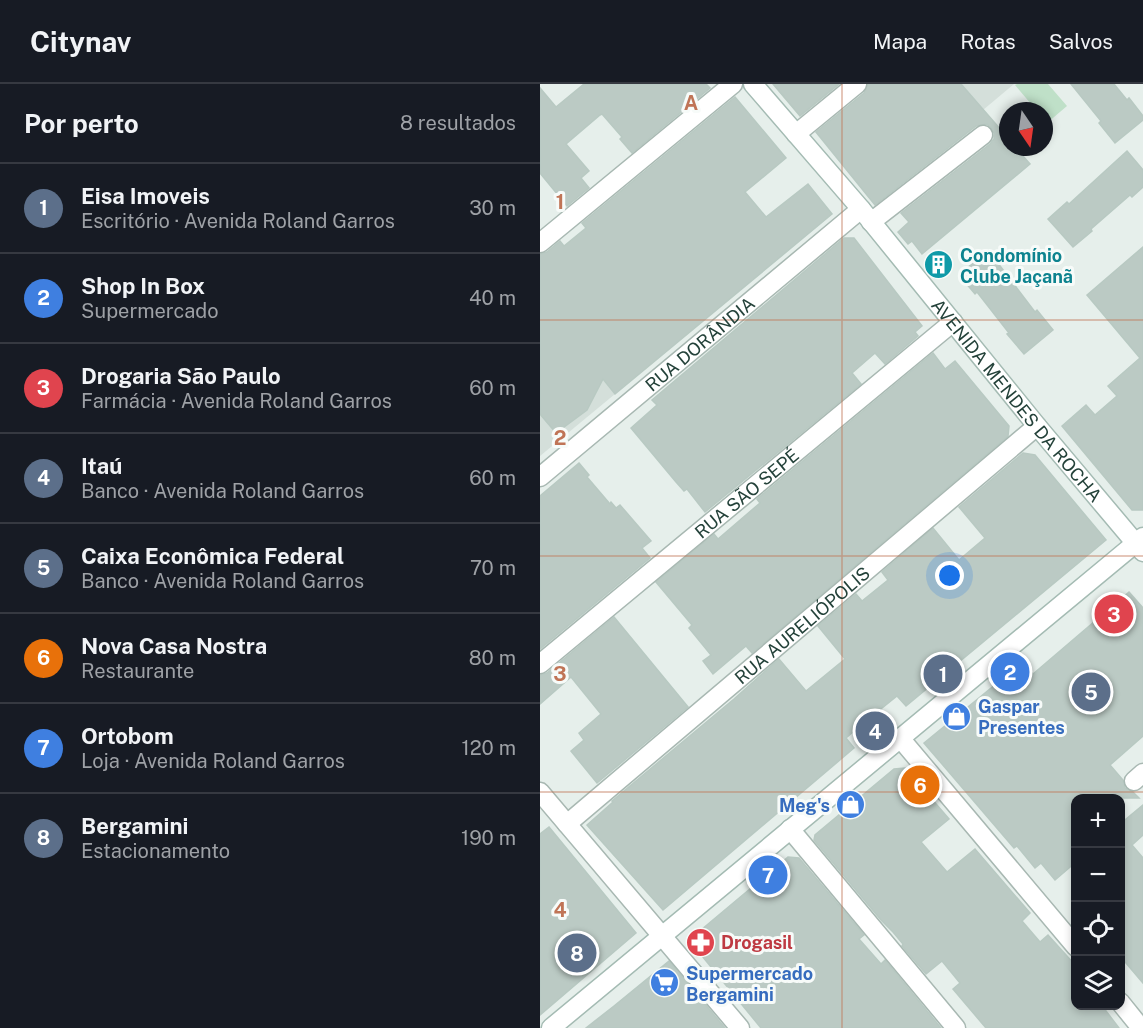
<!DOCTYPE html>
<html lang="pt">
<head>
<meta charset="utf-8">
<style>
  :root { --surface:#171b24; --page:#242831; --text:#f1f3f6; --muted:#9ea1a6; --line:#363941; --accent:#8c9099 }
  body { margin:0; font-family:"Public Sans",sans-serif; background:var(--page); color:var(--text) }
  .controls { position:absolute; right:18px; bottom:18px; display:grid; overflow:hidden; border-radius:12px; box-shadow:0 3px 9px #0003 }
  .controls button { width:54px; height:54px; display:grid; place-items:center; padding:0; border:0; border-bottom:2px solid var(--line); background:var(--surface); color:var(--text); font:30px sans-serif }
  .compass { position:absolute; left:459px; top:18px; width:54px; height:54px; border-radius:50%; background:var(--surface); box-shadow:0 3px 9px #0003; rotate:167deg }
  .you { position:absolute; left:410px; top:492px; width:21px; height:21px; margin:-15px; border:4px solid #fff; border-radius:50%; background:#1a73e8; box-shadow:0 0 0 9px #1a73e833 }
  .badge { display:grid; place-items:center; width:39px; height:39px; border-radius:50%; background:var(--accent); color:#fff; font-size:20px; font-weight:700 }
  .pin { position:absolute; translate:-50% -50%; border:3px solid #fff; box-shadow:0 2px 6px #0006 }
  .list { margin:0; padding:0; list-style:none }
  h2 { display:flex; justify-content:space-between; align-items:center; height:78px; margin:0; padding:0 24px; font-size:26px }
  h2 small { font-size:20px; font-weight:400; color:var(--muted) }
  .list li { display:grid; grid-template-columns:39px 1fr auto; gap:18px; align-items:center; box-sizing:border-box; height:90px; padding:0 24px; border-top:2px solid var(--line) }
  .list b { display:block; font-size:22px; white-space:nowrap }
  .list p { margin:0; font-size:20px; white-space:nowrap; color:var(--muted) }
  .list em { font-size:20px; font-style:normal; color:var(--muted) }
  .icon { flex:none; width:33px; height:33px; fill:none; stroke:currentColor; stroke-width:2; stroke-linecap:round; stroke-linejoin:round }
  .map { position:relative; flex:none; width:603px; height:944px; overflow:hidden }
  header { display:flex; align-items:center; gap:36px; box-sizing:border-box; height:84px; padding:0 30px; background:var(--surface); border-bottom:2px solid var(--line) }
  header strong { font-size:28px }
  nav { display:flex; gap:33px; margin-inline-start:auto; font-size:21px }
  main { display:flex }
  aside { flex:1; background:var(--surface) }
  .map>svg:first-child { display:block }
  .built { fill:#d4dfda }
  .green { fill:#bfe0c8 }
  .building { fill:#bbcac4; stroke:#b8c9c2; stroke-width:1.5 }
  .lines { fill:none; stroke-linecap:round; stroke-linejoin:round }
  .street-casing { stroke:#a8b8b2; stroke-width:21 }
  .secondary-casing { stroke:#a4bbb3; stroke-width:21 }
  .street { stroke:#fff; stroke-width:18 }
  .secondary { stroke:#fff; stroke-width:18 }
  .grid { fill:none; stroke:#c07456; stroke-width:1.5; stroke-opacity:0.55 }
  .labels { text-anchor:middle; dominant-baseline:central; stroke-width:6; stroke-linejoin:round; paint-order:stroke }
  .culture-label { font-size:18px; font-weight:bold; fill:#0d838f; stroke:#f7fbf9; text-anchor:start }
  .street-label { font-size:18px; fill:#24423a; stroke:#f7fbf9 }
  .shop-label { font-size:18px; font-weight:bold; fill:#366cbe; stroke:#f7fbf9; text-anchor:start }
  .health-label { font-size:18px; font-weight:bold; fill:#be3a42; stroke:#f7fbf9; text-anchor:start }
  .grid-label { font-size:20px; text-anchor:middle; font-weight:bold; fill:#c07456; stroke:#f7fbf9; stroke-width:6; stroke-linejoin:round; paint-order:stroke }
</style>
</head>
<body>
<header>
<strong>Citynav</strong>
<nav><a>Mapa</a><a>Rotas</a><a>Salvos</a></nav>
</header>
<main>
<aside>
<h2>Por perto<small>8 resultados</small></h2>
<ul class="list">
<li><span class="badge" style="background:#5c6f8a">1</span><div><b>Eisa Imoveis</b><p>Escritório · Avenida Roland Garros</p></div><em>30 m</em></li>
<li><span class="badge" style="background:#3f7fe0">2</span><div><b>Shop In Box</b><p>Supermercado</p></div><em>40 m</em></li>
<li><span class="badge" style="background:#e0444e">3</span><div><b>Drogaria São Paulo</b><p>Farmácia · Avenida Roland Garros</p></div><em>60 m</em></li>
<li><span class="badge" style="background:#5c6f8a">4</span><div><b>Itaú</b><p>Banco · Avenida Roland Garros</p></div><em>60 m</em></li>
<li><span class="badge" style="background:#5c6f8a">5</span><div><b>Caixa Econômica Federal</b><p>Banco · Avenida Roland Garros</p></div><em>70 m</em></li>
<li><span class="badge" style="background:#e8710a">6</span><div><b>Nova Casa Nostra</b><p>Restaurante</p></div><em>80 m</em></li>
<li><span class="badge" style="background:#3f7fe0">7</span><div><b>Ortobom</b><p>Loja · Avenida Roland Garros</p></div><em>120 m</em></li>
<li><span class="badge" style="background:#5c6f8a">8</span><div><b>Bergamini</b><p>Estacionamento</p></div><em>190 m</em></li>
</ul>
</aside>
<div class="map">
<svg width="603" height="944" viewBox="0 0 603 944">
  <rect width="100%" height="100%" fill="#e6efeb"/>
  <g class="built">
    <path d="M421 0H474L443 26Z"/>
    <path d="M3 225 75 310 0 372V228Z"/>
  </g>
  <path class="green" d="M477 0H508L527 22 507 39 504 35V27H497L475 1Z"/>
  <g class="building">
    <path d="M44 0H166L170 4 92 69 80 55 82 53 62 30 60 31 26 60 49 87 41 94 49 104 27 122 0 89V4L16 23Z"/>
    <path d="M233 0H299L260 32Z"/>
    <path d="M328 0H421L468 54V63H475L490 80 382 170 372 157 368 160 358 148 369 138 361 129 450 60 454 55V49L451 44 447 40 436 42 335 121 276 48 324 9Z"/>
    <path d="M531 0H574L587 16 589 14 603 32V36L575 59 559 39 561 37Z"/>
    <path d="M195 13 246 74 205 108 226 133 268 100 292 130 75 310 63 295 47 326 16 349 0 330V170L7 168 20 157 24 162 46 144 42 139Z"/>
    <path d="M587 67 603 86V103L592 113 590 111 551 145 552 147 533 163 508 135 527 118 529 120Z"/>
    <path d="M304 154H314L382 242 375 248 378 252 345 280 335 269 312 289 321 300 165 428 147 405 144 407 136 398 91 344 117 321 112 316Z"/>
    <path d="M603 163V426H592L522 342 546 321 555 331 577 312 568 302 600 274 547 211Z"/>
    <path d="M448 166 495 228 497 226 513 246 484 270 467 250 469 249 437 208 435 210 419 191Z"/>
    <path d="M393 269 405 285 415 277 469 342 468 352 212 569 206 562 173 590 163 577 171 571 149 544 152 541 116 498 174 450 178 455 220 419 217 415Z"/>
    <path d="M483 369 495 371 566 456 366 622 357 612 321 641 306 654 314 664 123 826 47 741 73 718 72 717 194 615 239 575 266 607 305 575 278 542 316 510 322 517 348 496 342 488 393 444 419 476 445 454 419 423Z"/>
    <path d="M39 379 49 391 47 393 70 420 71 418 76 424 80 421 111 457 102 464 110 474 0 565V412Z"/>
    <path d="M589 508 603 524V652L570 681 583 696 585 704 593 708 599 714H536V778L515 796 501 779 495 784 477 762 474 764 384 659 483 578 493 590Z"/>
    <path d="M74 533 148 623 57 699 31 667 44 656 39 649 61 630 31 593 0 620V591L7 589Z"/>
    <path d="M365 684 409 735 381 758 407 788 435 765 490 829 482 837 500 858 508 851 536 882V921H554L558 926 563 923 579 944H446L413 905 420 899 402 877 386 890 362 862 363 860 353 848 341 836 274 756 275 751 354 685Z"/>
    <path d="M603 721V751L592 761 603 774V899L580 872V740Z"/>
    <path d="M9 743 96 849 0 931V750Z"/>
    <path d="M248 773 259 774 324 851 319 855 341 880 345 876 401 944H221L149 856Z"/>
    <path d="M129 877 185 944H46L74 922Z"/>
  </g>
  <g class="lines">
    <defs>
      <g id="street">
        <path d="M256 50 317 0"/>
        <path d="M331 138 443 51"/>
        <path d="M0 159 193 0"/>
        <path id="s1" d="M0 393 321 125"/>
        <path id="s2" d="M0 580 413 238"/>
        <path d="M360 654 536 863"/>
        <path d="M594 697 603 689"/>
        <path d="M0 708 200 944"/>
        <path id="s3" d="M27 740 497 342"/>
        <path d="M250 745 416 944"/>
        <path d="M580 918 601 944"/>
      </g>
      <g id="secondary">
        <path id="s4" d="M213 0 321 125 497 342 603 468"/>
        <path d="M11 944 603 453"/>
      </g>
    </defs>
    <use href="#street" class="street-casing"/>
    <use href="#secondary" class="secondary-casing"/>
    <use href="#street" class="street"/>
    <use href="#secondary" class="secondary"/>
  </g>
  <path class="grid" d="M302 0V944M0 236H603M0 472H603M0 708H603"/>
  <defs>
    <symbol id="building-disc" viewBox="-11 -11 22 22"><circle r="9.5" fill="#0f9aa8" stroke="#f7fbf9"/><path d="M-4-6H4V6H1V3H-1V6H-4ZM-2.5-4.3h1.7v1.8h-1.7ZM.8-4.3h1.7v1.8H.8ZM-2.5-1h1.7V.8h-1.7ZM.8-1h1.7V.8H.8Z" fill="#fff"/></symbol>
    <symbol id="shop-disc" viewBox="-11 -11 22 22"><circle r="9.5" fill="#3f7fe0" stroke="#f7fbf9"/><path d="M-5-2.5h2.3a2.7 3.5 0 0 1 5.4 0H5L5.5 6h-11ZM-1.5-2.5h3a1.5 2.3 0 0 0-3 0Z" fill="#fff"/></symbol>
    <symbol id="pharmacy-disc" viewBox="-11 -11 22 22"><circle r="9.5" fill="#e0444e" stroke="#f7fbf9"/><path d="M-2-6h4v4h4v4h-4v4h-4v-4h-4v-4h4Z" fill="#fff"/></symbol>
    <symbol id="supermarket-disc" viewBox="-11 -11 22 22"><circle r="9.5" fill="#3f7fe0" stroke="#f7fbf9"/><path d="M-6-5.5h2.5l.6 2H6L4.5 2H-2.5L-4.4-4H-6ZM-1.5 3.2a1.3 1.3 0 1 0 .1 0ZM3 3.2a1.3 1.3 0 1 0 .1 0Z" fill="#fff"/></symbol>
  </defs>
  <g fill-rule="evenodd">
    <use href="#building-disc" x="382" y="164" width="33" height="33"/>
    <use href="#shop-disc" x="400" y="616" width="33" height="33"/>
    <use href="#shop-disc" x="294" y="704" width="33" height="33"/>
    <use href="#pharmacy-disc" x="144" y="842" width="33" height="33"/>
    <use href="#supermarket-disc" x="108" y="882" width="33" height="33"/>
  </g>
  <g class="labels">
    <g class="culture-label">
      <text x="420" y="171">Condomínio<tspan x="420" dy="21">Clube Jaçanã</tspan></text>
    </g>
    <g class="street-label">
      <text stroke="none"><textPath href="#s1" startOffset="208">RUA DORÂNDIA</textPath></text>
      <text stroke="none"><textPath href="#s4" startOffset="412">AVENIDA MENDES DA ROCHA</textPath></text>
      <text stroke="none"><textPath href="#s2" startOffset="268">RUA SÃO SEPÉ</textPath></text>
      <text stroke="none"><textPath href="#s3" startOffset="308">RUA AURELIÓPOLIS</textPath></text>
    </g>
    <g class="shop-label">
      <text x="438" y="622">Gaspar<tspan x="438" dy="21">Presentes</tspan></text>
      <text x="290" y="721" text-anchor="end">Meg's</text>
      <text x="146" y="889">Supermercado<tspan x="146" dy="21">Bergamini</tspan></text>
    </g>
    <g class="health-label">
      <text x="181" y="858">Drogasil</text>
    </g>
  </g>
  <g class="grid-label">
    <text x="151" y="26">A</text>
    <text x="20" y="125">1</text>
    <text x="20" y="361">2</text>
    <text x="20" y="597">3</text>
    <text x="20" y="833">4</text>
  </g>
</svg>
<div class="controls">
<button>+</button>
<button>−</button>
<button><svg class="icon" aria-label="locate" viewBox="0 0 24 24"><circle cx="12" cy="12" r="6"/><path d="M12 2v4M12 18v4M2 12h4M18 12h4"/></svg></button>
<button><svg class="icon" aria-label="layers" viewBox="0 0 24 24"><path d="M12 4l9 5-9 5-9-5zM3 14l9 5 9-5"/></svg></button>
</div>
<svg class="compass" viewBox="-18 -18 36 36"><path d="M0-13l5 13h-10z" fill="#e53935"/><path d="M0 13l5-13h-10z" fill="#9ea1a6"/></svg>
<div class="you"></div>
<div class="pin badge" style="left:403px;top:590px;background:#5c6f8a">1</div>
<div class="pin badge" style="left:470px;top:588px;background:#3f7fe0">2</div>
<div class="pin badge" style="left:574px;top:530px;background:#e0444e">3</div>
<div class="pin badge" style="left:335px;top:647px;background:#5c6f8a">4</div>
<div class="pin badge" style="left:551px;top:608px;background:#5c6f8a">5</div>
<div class="pin badge" style="left:380px;top:701px;background:#e8710a">6</div>
<div class="pin badge" style="left:228px;top:791px;background:#3f7fe0">7</div>
<div class="pin badge" style="left:37px;top:869px;background:#5c6f8a">8</div>
</div>
</main>
</body>
</html>
